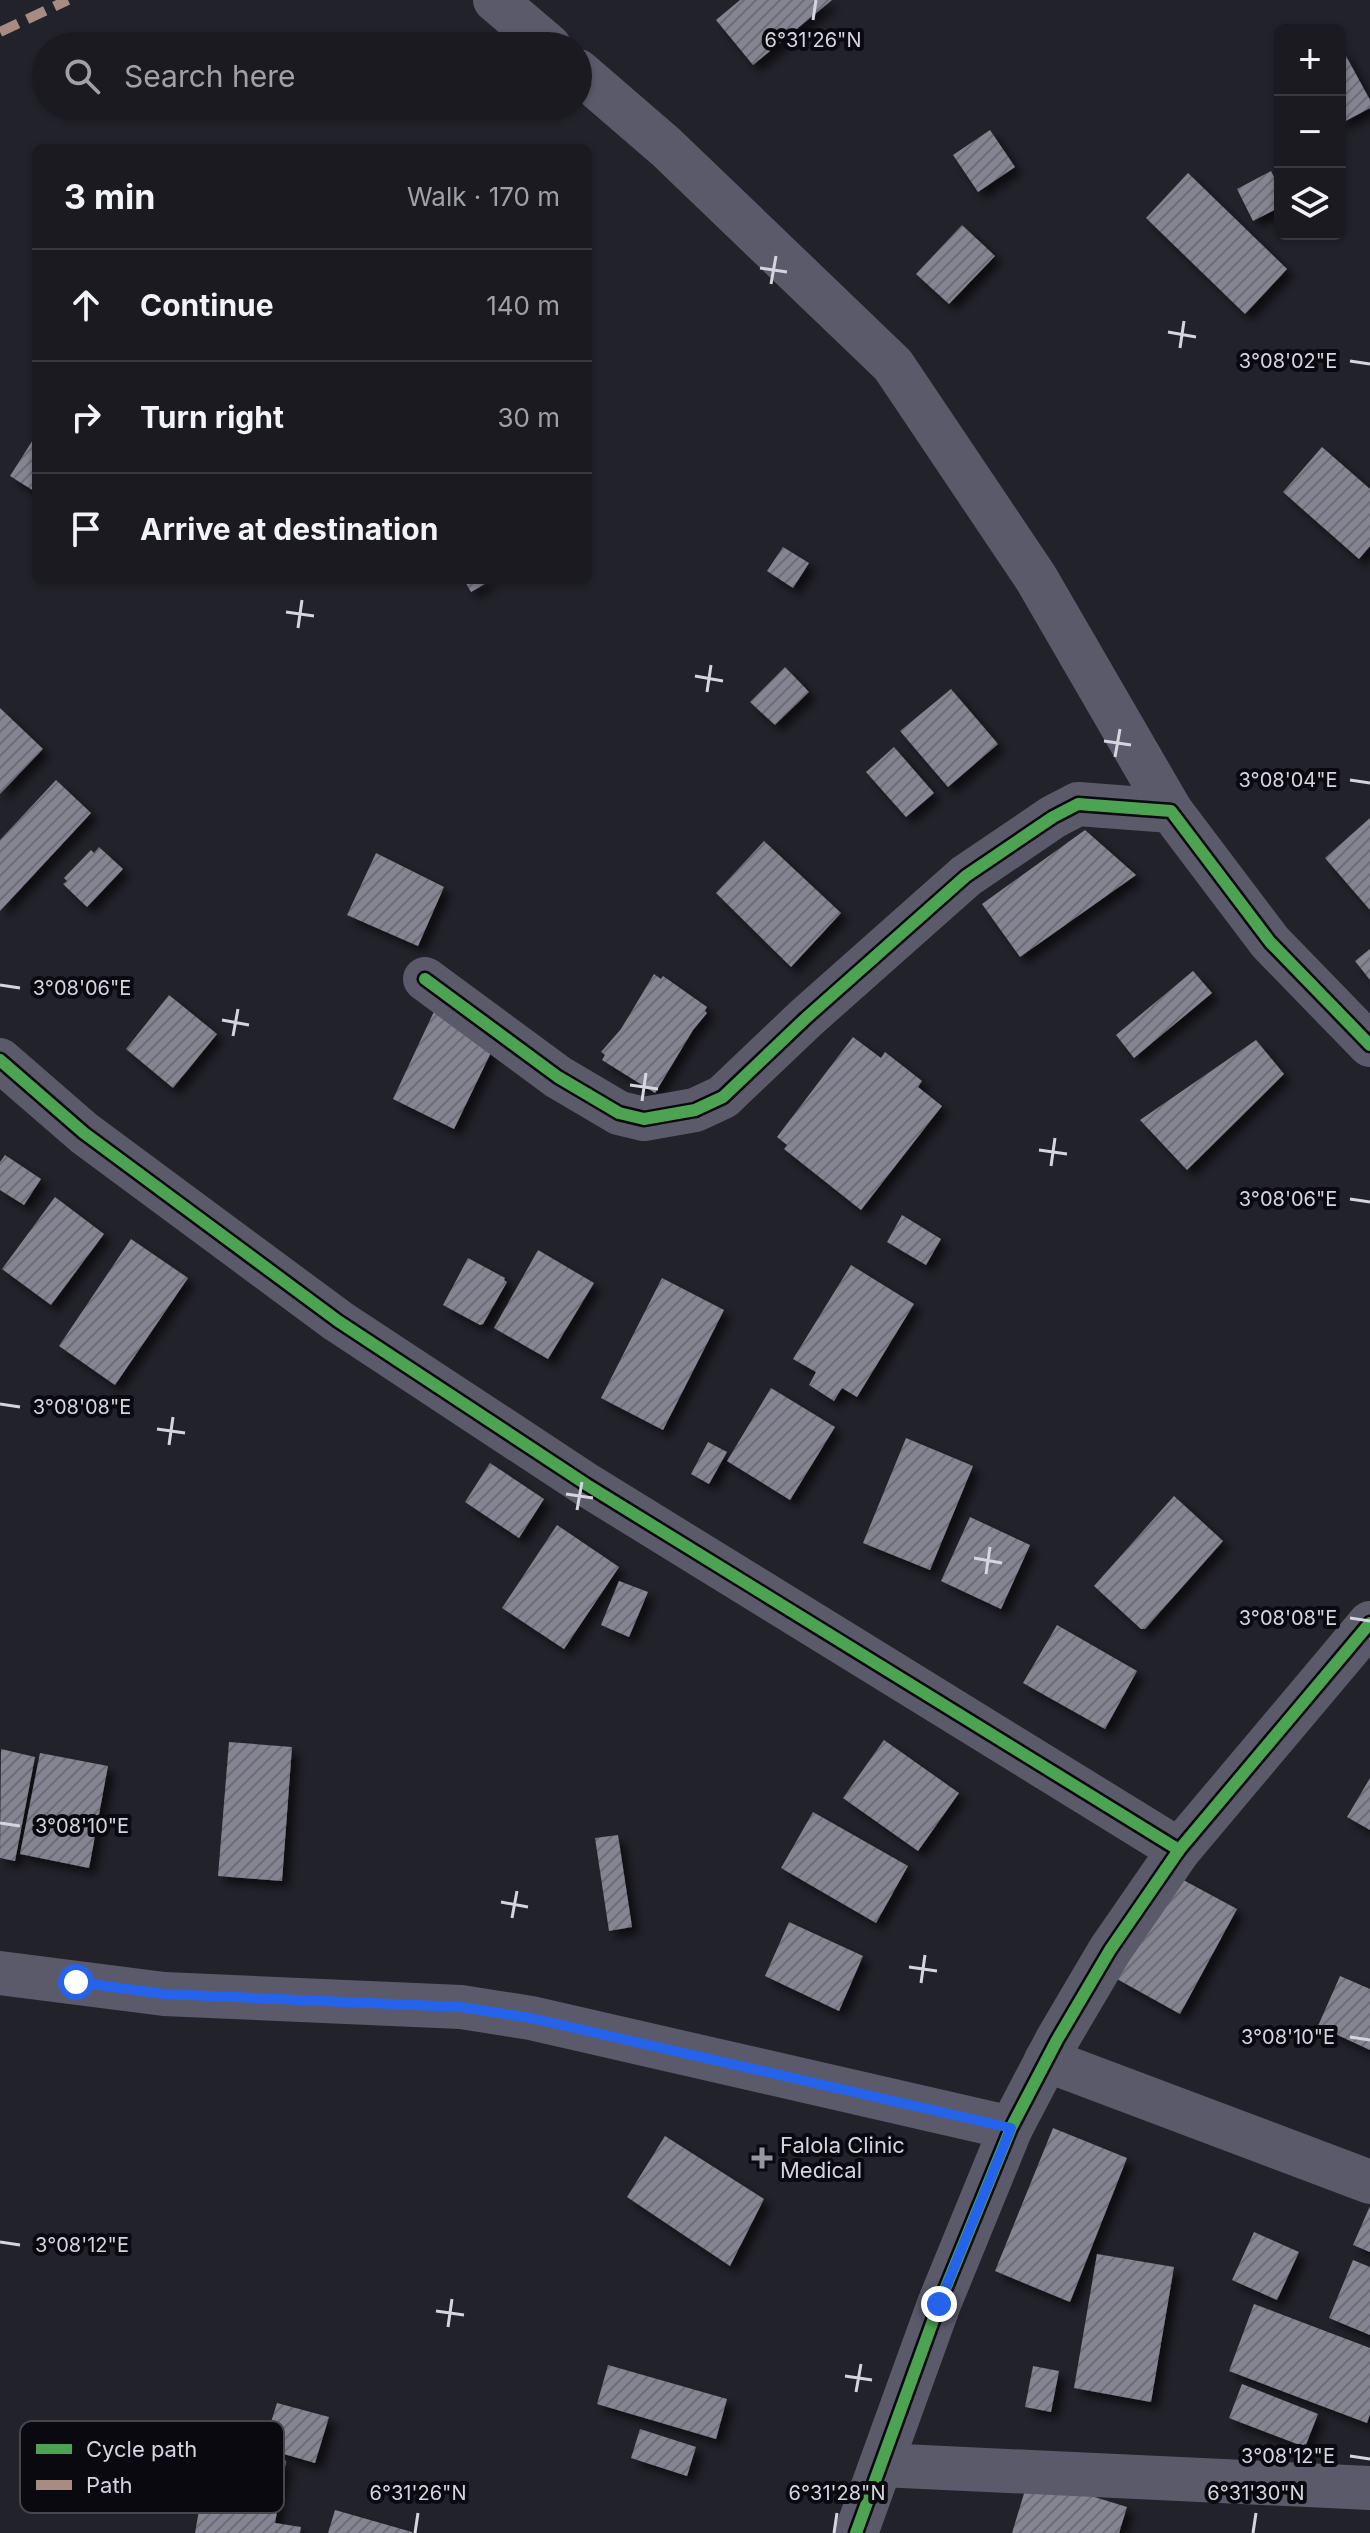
<!DOCTYPE html>
<html lang="en">
<head>
<meta charset="utf-8">
<style>
  :root { --surface:#1a1a20; --page:#232329; --text:#f1f3f6; --muted:#9fa1a5; --line:#38383e }
  body { margin:0; font-family:Inter,sans-serif; background:var(--page); color:var(--text) }
  .controls { position:absolute; right:24px; top:24px; display:grid; overflow:hidden; border-radius:12px; box-shadow:0 2px 6px #0004 }
  .controls button { width:72px; height:72px; display:grid; place-items:center; padding:0; border:0; border-bottom:2px solid var(--line); background:var(--surface); color:var(--text); font:40px sans-serif }
  .stop { position:absolute; width:24px; height:24px; margin:-18px; border:6px solid #2563eb; border-radius:50%; background:#fff }
  .stop.end { background:#2563eb; border-color:#fff; box-shadow:0 2px 8px #0008 }
  .list { margin:0; padding:0; list-style:none }
  h2 { display:flex; justify-content:space-between; align-items:center; height:104px; margin:0; padding:0 32px; font-size:34px }
  h2 small { font-size:26px; font-weight:400; color:var(--muted) }
  .list li { display:grid; grid-template-columns:52px 1fr auto; gap:24px; align-items:center; box-sizing:border-box; height:112px; padding:0 32px; border-top:2px solid var(--line) }
  .list b { display:block; font-size:30px; white-space:nowrap }
  .list em { font-size:26px; font-style:normal; color:var(--muted) }
  .icon { flex:none; width:44px; height:44px; fill:none; stroke:currentColor; stroke-width:2; stroke-linecap:round; stroke-linejoin:round }
  .map { position:relative; flex:none; width:1370px; height:2533px; overflow:hidden }
  .search { position:absolute; background:var(--surface); box-shadow:0 2px 6px #0004; left:32px; top:32px; width:560px; height:88px; display:flex; align-items:center; gap:20px; box-sizing:border-box; padding:0 28px; border-radius:44px; color:var(--muted); font-size:30px }
  .panel { position:absolute; background:var(--surface); box-shadow:0 2px 6px #0004; left:32px; top:144px; width:560px; height:440px; border-radius:12px }
  .map>svg:first-child { display:block }
  .building { fill:url(#building-hatch); filter:url(#shadow) }
  .lines { fill:none; stroke-linecap:round; stroke-linejoin:round }
  .street { stroke:#5b5a6b; stroke-width:44 }
  .quiet { stroke:#a88b81; stroke-width:10; stroke-dasharray:20 10; stroke-linecap:butt }
  .cycleway-casing { stroke:#09090f; stroke-width:17 }
  .cycleway { stroke:#4ca352; stroke-width:12 }
  .route { stroke:#2563eb; stroke-width:10 }
  .ticks { fill:none; stroke:#d4d5df; stroke-width:3 }
  .poi-dot { fill:#9696a0; stroke:#09090f; stroke-width:3 }
  .labels { text-anchor:middle; dominant-baseline:central; stroke-width:8; stroke-linejoin:round; paint-order:stroke }
  .poi-label { font-size:22px; fill:#d4d5df; stroke:#09090f; text-anchor:start }
  .key { fill:#09090f; stroke:#46464d; stroke-width:2 }
  .key-label { font-size:22px; fill:#d4d5df }
  .ticks-label { font-size:20px; text-anchor:middle; fill:#d4d5df; stroke:#09090f; stroke-width:8; stroke-linejoin:round; paint-order:stroke }
</style>
</head>
<body>
<div class="map">
<svg width="1370" height="2533" viewBox="0 0 1370 2533">
  <defs>
    <pattern id="building-hatch" width="6" height="6" patternUnits="userSpaceOnUse" patternTransform="scale(2)"><rect width="6" height="6" fill="#848492"/><path d="M-1 1l2-2M0 6l6-6M5 7l2-2" fill="none" stroke="#6c6c76"/></pattern>
    <filter id="shadow"><feDropShadow dx="7" dy="7" stdDeviation="4" flood-color="#0009"/></filter>
  </defs>
  <rect width="100%" height="100%" fill="#22222a"/>
  <g class="building">
    <path d="M740 0H832L753 65 716 20Z"/>
    <path d="M1340 45 1370 100V108L1340 124Z"/>
    <path d="M990 130 1015 167 978 192 953 155Z"/>
    <path d="M1271 171 1280 189V207L1253 221 1237 189Z"/>
    <path d="M1188 173 1287 269 1245 314 1146 218Z"/>
    <path d="M962 225 995 256 949 304 916 274Z"/>
    <path d="M36 435V489L34 491 10 476Z"/>
    <path d="M1322 447 1370 489V546L1359 559 1283 492Z"/>
    <path d="M783 547 809 563 793 588 767 571Z"/>
    <path d="M464 580H492L471 592Z"/>
    <path d="M785 667 809 692 775 725 750 702Z"/>
    <path d="M951 689 998 744 948 787 900 731Z"/>
    <path d="M0 708 43 749 0 794Z"/>
    <path d="M894 747 934 793 906 817 866 772Z"/>
    <path d="M56 780 91 813 0 911V840Z"/>
    <path d="M1370 818V910L1325 858Z"/>
    <path d="M1085 830 1136 875 1020 957 982 904Z"/>
    <path d="M764 841 841 913 791 967 716 893Z"/>
    <path d="M99 847 123 869 87 907 63 884 67 881 64 878 91 850 94 853Z"/>
    <path d="M376 853 444 887 418 946 347 915Z"/>
    <path d="M1370 949V980L1355 961Z"/>
    <path d="M1193 971 1212 993 1134 1058 1116 1035Z"/>
    <path d="M654 974 661 979 663 976 707 1007 705 1011 707 1013 693 1030 655 1093 602 1060 605 1055 601 1052 621 1029Z"/>
    <path d="M169 995 217 1034 173 1088 126 1049Z"/>
    <path d="M437 1005 500 1034 454 1129 393 1099Z"/>
    <path d="M853 1037 881 1058 885 1052 922 1081 918 1087 942 1106 861 1210 784 1149 787 1145 777 1137Z"/>
    <path d="M1256 1040 1284 1074 1187 1170 1140 1120Z"/>
    <path d="M5 1155 41 1179 24 1205 0 1190V1162Z"/>
    <path d="M55 1197 104 1234 51 1305 2 1269Z"/>
    <path d="M902 1215 941 1239 926 1265 887 1242Z"/>
    <path d="M131 1239 188 1278 115 1385 59 1346Z"/>
    <path d="M538 1250 594 1283 548 1359 494 1328Z"/>
    <path d="M468 1258 505 1278 504 1280 507 1282 483 1324 480 1325 443 1305Z"/>
    <path d="M851 1265 914 1304 857 1397 842 1388 834 1401 809 1385 816 1372 793 1359Z"/>
    <path d="M662 1278 724 1310 663 1430 601 1398Z"/>
    <path d="M771 1388 835 1427 790 1500 727 1461Z"/>
    <path d="M906 1438 973 1466 930 1570 863 1543Z"/>
    <path d="M708 1442 727 1452 709 1484 691 1474Z"/>
    <path d="M490 1463 544 1499 519 1538 465 1502Z"/>
    <path d="M1174 1496 1223 1541 1145 1629H1141L1094 1586Z"/>
    <path d="M970 1517 1030 1545 1001 1609 941 1581Z"/>
    <path d="M557 1525 619 1567 564 1649 502 1608Z"/>
    <path d="M619 1581 648 1592 629 1637 601 1625Z"/>
    <path d="M1057 1625 1137 1671 1105 1729 1023 1683Z"/>
    <path d="M884 1740 959 1793 918 1851 843 1798Z"/>
    <path d="M229 1742 292 1747 282 1881 218 1876Z"/>
    <path d="M1 1749 35 1757 15 1861 0 1858Z"/>
    <path d="M40 1753 108 1766 89 1868 20 1854Z"/>
    <path d="M1370 1778V1830L1347 1817Z"/>
    <path d="M813 1812 908 1866 876 1923 781 1868Z"/>
    <path d="M618 1835 632 1927 609 1931 595 1838Z"/>
    <path d="M1174 1875 1237 1909 1180 2014 1117 1979Z"/>
    <path d="M789 1922 863 1956 839 2011 765 1976Z"/>
    <path d="M1340 1976 1370 1989V2050L1318 2026Z"/>
    <path d="M1053 2128 1127 2158 1070 2302 995 2271Z"/>
    <path d="M665 2136 764 2199 730 2266 627 2197Z"/>
    <path d="M1370 2206V2252L1353 2245Z"/>
    <path d="M1254 2232 1299 2252 1277 2300 1232 2280Z"/>
    <path d="M1097 2254 1174 2267 1151 2402 1074 2388Z"/>
    <path d="M1353 2260 1370 2267V2335L1329 2318Z"/>
    <path d="M1254 2304 1370 2348V2414L1367 2423 1229 2371Z"/>
    <path d="M608 2365 727 2399 716 2439 597 2404Z"/>
    <path d="M1033 2366 1059 2371 1051 2412 1025 2407Z"/>
    <path d="M1242 2384 1318 2414 1305 2447 1229 2418Z"/>
    <path d="M277 2403 329 2417 315 2463 263 2448Z"/>
    <path d="M640 2429 696 2447 687 2476 631 2458Z"/>
    <path d="M210 2447 286 2461 275 2523 301 2527 300 2533H195Z"/>
    <path d="M1029 2477 1127 2507 1119 2533H1012Z"/>
    <path d="M335 2510 412 2532V2533H328Z"/>
  </g>
  <g class="lines">
    <g class="street">
      <path d="M495 0 549 46"/>
      <path d="M578 71 666 147 893 365 1036 578 1171 811"/>
      <path d="M425 979 558 1077 619 1113 644 1119 695 1110 723 1097 806 1018 966 876 1053 817 1078 804 1171 811 1270 942 1370 1045"/>
      <path d="M0 1060 84 1133 338 1321 587 1485 1179 1850"/>
      <path d="M0 1973 164 1994 461 2007 531 2018 1011 2128"/>
      <path d="M1046 2060 1370 2182"/>
      <path d="M881 2465 1370 2488"/>
      <path d="M856 2533 939 2304 1011 2128 1057 2040 1110 1950 1179 1850 1370 1623"/>
    </g>
    <path class="quiet" d="M0 32 68 0"/>
    <defs>
      <g id="cycleway">
        <path d="M425 979 558 1077 619 1113 644 1119 695 1110 723 1097 806 1018 966 876 1053 817 1078 804 1171 811 1270 942 1370 1045"/>
        <path d="M0 1060 84 1133 338 1321 587 1485 1179 1850"/>
        <path d="M856 2533 939 2304 1011 2128 1057 2040 1110 1950 1179 1850 1370 1623"/>
      </g>
    </defs>
    <use href="#cycleway" class="cycleway-casing"/>
    <use href="#cycleway" class="cycleway"/>
  </g>
  <g class="lines">
    <path class="route" d="M76 1982 164 1994 461 2007 531 2018 1011 2128 939 2304"/>
  </g>
  <path class="ticks" d="M813 20 816 0M760 268 787 272M771 284 776 256M1168 332 1196 337M1180 348 1184 321M1350 361 1370 364M286 612 314 616M298 628 302 600M695 676 723 681M707 692 711 665M1104 741 1131 745M1115 757 1120 729M1350 780 1370 783M0 985 20 988M222 1020 249 1025M233 1036 238 1009M630 1085 658 1089M642 1101 646 1073M1039 1150 1067 1154M1051 1166 1055 1138M1350 1199 1370 1202M0 1404 20 1407M157 1429 185 1433M169 1445 173 1417M566 1494 593 1498M577 1510 582 1482M974 1558 1002 1563M986 1574 990 1547M1350 1618 1370 1621M0 1823 20 1826M501 1902 528 1907M512 1918 517 1891M909 1967 937 1971M921 1983 925 1955M1350 2037 1370 2040M0 2242 20 2245M436 2311 464 2315M448 2327 452 2299M845 2376 872 2380M856 2392 861 2364M1350 2456 1370 2459M415 2533 418 2513M834 2533 837 2513M1253 2533 1256 2513"/>
  <path class="poi-dot" d="M758 2146h8v8h8v8h-8v8h-8v-8h-8v-8h8z"/>
  <g class="labels">
    <g class="poi-label">
      <text x="780" y="2145">Falola Clinic<tspan x="780" dy="25">Medical</tspan></text>
    </g>
  </g>
  <rect x="20" y="2421" width="264" height="92" rx="12" class="key"/>
  <rect x="36" y="2444" width="36" height="10" fill="#4ca352"/>
  <rect x="36" y="2480" width="36" height="10" fill="#a88b81"/>
  <g class="key-label">
    <text x="86" y="2457">Cycle path</text>
    <text x="86" y="2493">Path</text>
  </g>
  <g class="ticks-label">
    <text x="813" y="47">6°31'26"N</text>
    <text x="1288" y="368">3°08'02"E</text>
    <text x="1288" y="787">3°08'04"E</text>
    <text x="82" y="995">3°08'06"E</text>
    <text x="1288" y="1206">3°08'06"E</text>
    <text x="82" y="1414">3°08'08"E</text>
    <text x="1288" y="1625">3°08'08"E</text>
    <text x="82" y="1833">3°08'10"E</text>
    <text x="1288" y="2044">3°08'10"E</text>
    <text x="82" y="2252">3°08'12"E</text>
    <text x="1288" y="2463">3°08'12"E</text>
    <text x="418" y="2500">6°31'26"N</text>
    <text x="837" y="2500">6°31'28"N</text>
    <text x="1256" y="2500">6°31'30"N</text>
  </g>
</svg>
<div class="controls">
<button>+</button>
<button>−</button>
<button><svg class="icon" aria-label="layers" viewBox="0 0 24 24"><path d="M12 4l9 5-9 5-9-5zM3 14l9 5 9-5"/></svg></button>
</div>
<div class="stop" style="left:76px;top:1982px"></div>
<div class="stop end" style="left:939px;top:2304px"></div>
<div class="search"><svg class="icon" aria-label="search" viewBox="0 0 24 24"><circle cx="10" cy="10" r="6"/><path d="M15 15l6 6"/></svg>Search here</div>
<section class="panel">
<h2>3 min<small>Walk · 170 m</small></h2>
<ul class="list">
<li><svg class="icon" aria-label="ahead" viewBox="0 0 24 24"><path d="M12 20V5M6 11l6-6 6 6"/></svg><div><b>Continue</b></div><em>140 m</em></li>
<li><svg class="icon" aria-label="right" viewBox="0 0 24 24"><path d="M7 20v-9h11M14 6l5 5-5 5"/></svg><div><b>Turn right</b></div><em>30 m</em></li>
<li><svg class="icon" aria-label="arrive" viewBox="0 0 24 24"><path d="M6 21V4h12l-3 4 3 4H6"/></svg><div><b>Arrive at destination</b></div></li>
</ul>
</section>
</div>
</body>
</html>
